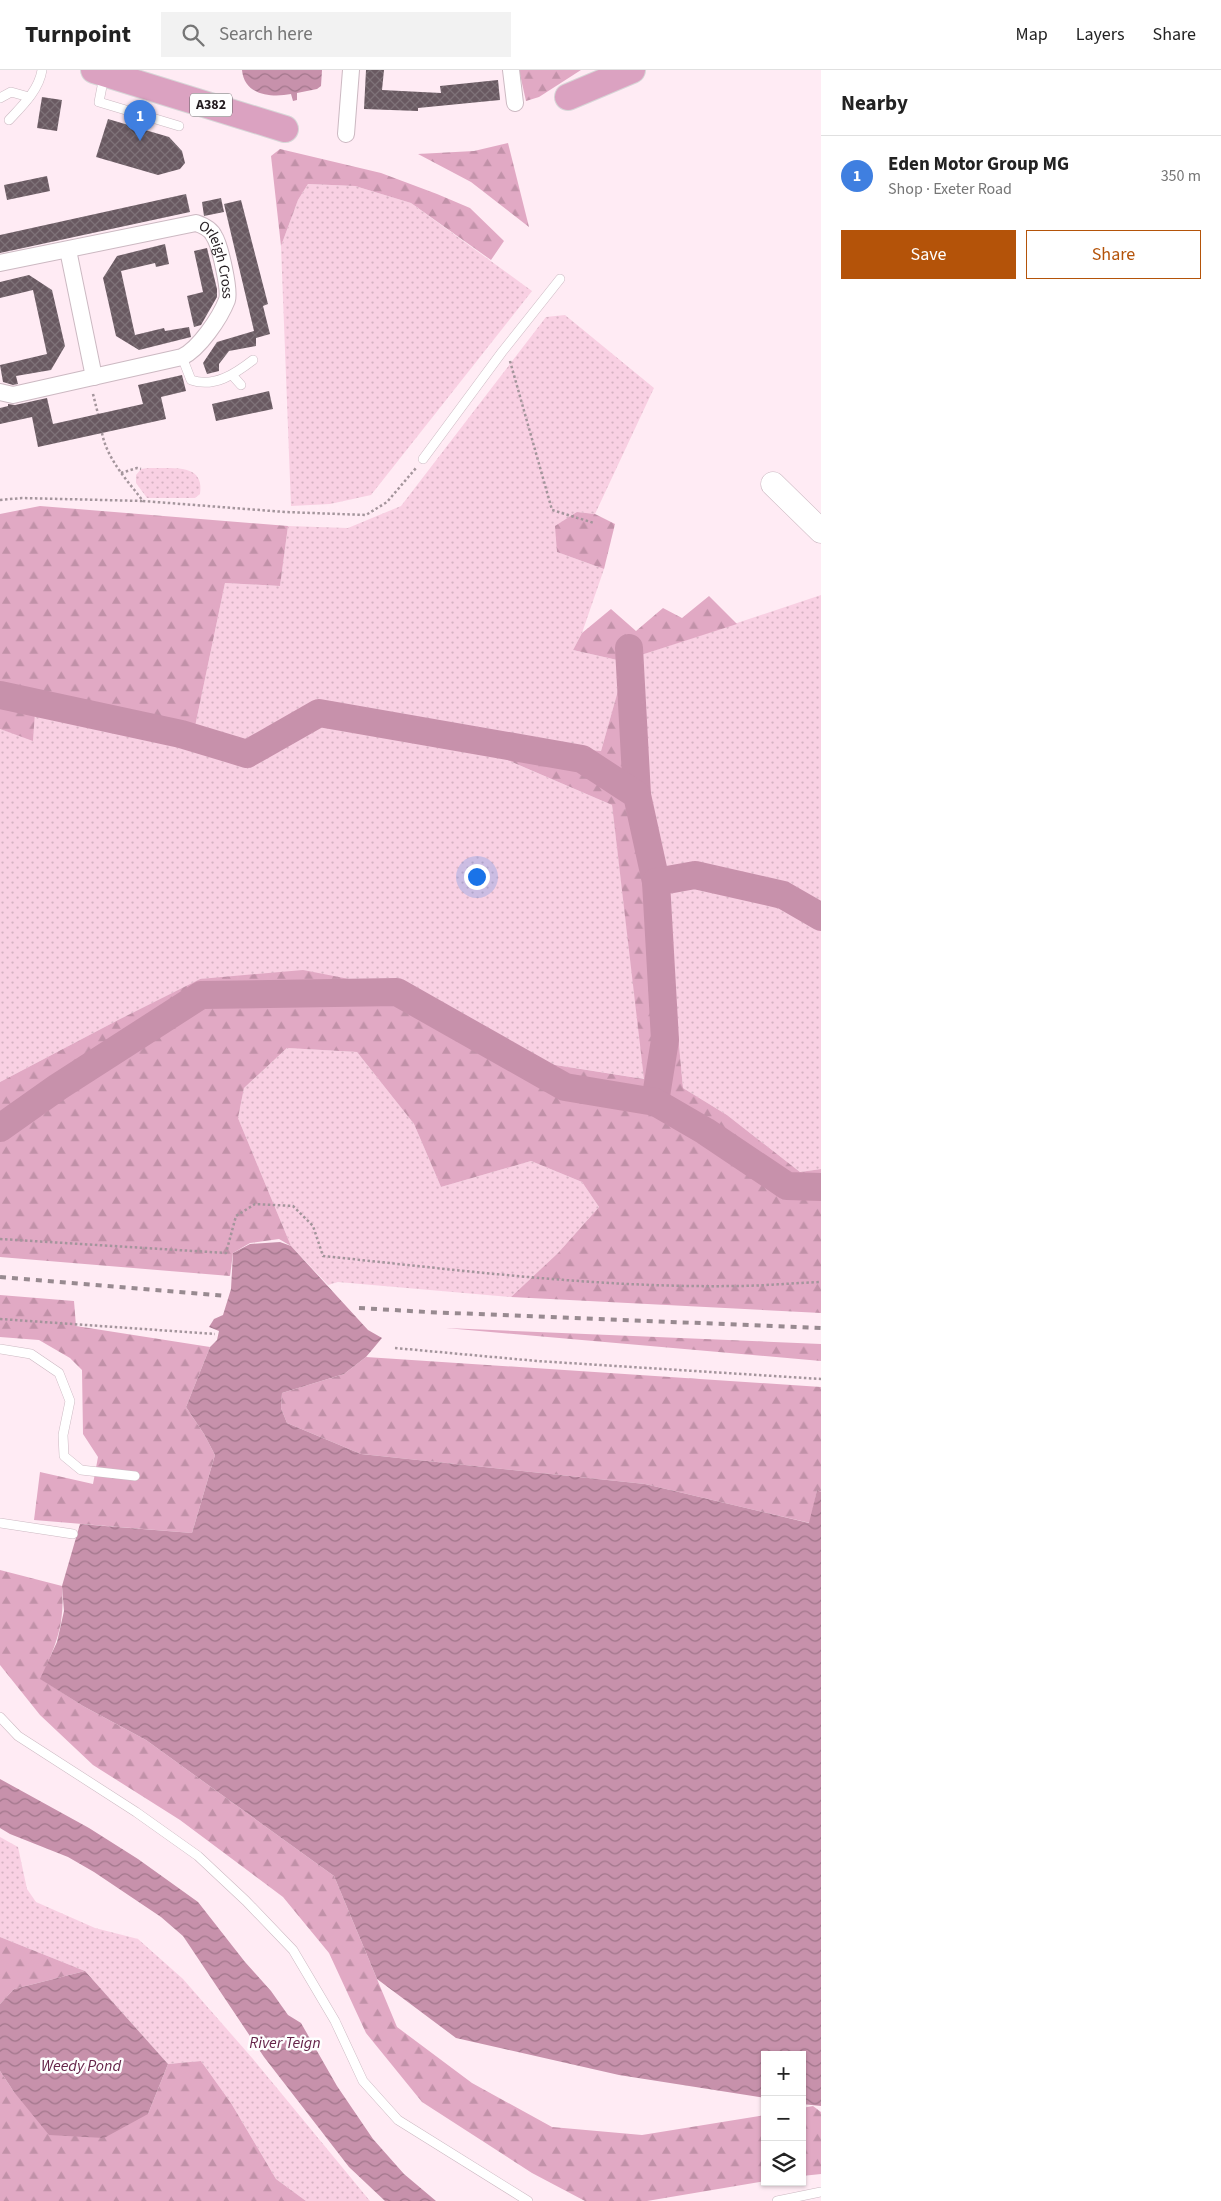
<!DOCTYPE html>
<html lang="en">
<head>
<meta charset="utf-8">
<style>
  :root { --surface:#fff; --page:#f2f2f2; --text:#222; --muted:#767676; --line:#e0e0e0; --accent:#b45309 }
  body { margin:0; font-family:"Source Sans 3",sans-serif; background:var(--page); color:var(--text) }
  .controls { position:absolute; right:15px; bottom:15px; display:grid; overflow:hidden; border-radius:0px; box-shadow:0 1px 4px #0004 }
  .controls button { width:45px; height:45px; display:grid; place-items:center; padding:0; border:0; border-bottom:1px solid var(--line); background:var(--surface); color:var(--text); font:25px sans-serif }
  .you { position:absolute; left:476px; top:806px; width:18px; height:18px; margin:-12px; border:4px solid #fff; border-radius:50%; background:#1a73e8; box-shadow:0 0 0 8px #1a73e833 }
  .badge { display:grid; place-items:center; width:32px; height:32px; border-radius:50%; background:var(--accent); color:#fff; font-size:16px; font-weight:700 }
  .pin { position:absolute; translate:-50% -41px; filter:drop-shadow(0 1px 2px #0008) }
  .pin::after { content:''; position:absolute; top:26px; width:18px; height:15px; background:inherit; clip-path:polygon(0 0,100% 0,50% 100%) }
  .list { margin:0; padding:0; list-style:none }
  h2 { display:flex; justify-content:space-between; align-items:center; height:65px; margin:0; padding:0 20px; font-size:21px }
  h2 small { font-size:16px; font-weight:400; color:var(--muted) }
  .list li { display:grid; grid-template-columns:32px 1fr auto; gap:15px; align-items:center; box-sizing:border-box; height:80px; padding:0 20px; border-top:1px solid var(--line) }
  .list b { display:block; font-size:19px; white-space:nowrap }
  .list p { margin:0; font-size:16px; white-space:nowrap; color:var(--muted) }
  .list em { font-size:16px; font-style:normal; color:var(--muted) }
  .actions { display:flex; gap:10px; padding:15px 20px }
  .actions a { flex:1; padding:11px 0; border:1px solid var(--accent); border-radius:0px; text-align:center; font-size:18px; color:var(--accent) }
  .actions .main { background:var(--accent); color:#fff }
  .icon { flex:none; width:28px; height:28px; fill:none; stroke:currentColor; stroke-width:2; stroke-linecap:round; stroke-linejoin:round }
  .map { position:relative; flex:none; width:821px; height:2131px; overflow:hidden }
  header { display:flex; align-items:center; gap:30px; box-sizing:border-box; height:70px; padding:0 25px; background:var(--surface); border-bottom:1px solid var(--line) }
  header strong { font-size:24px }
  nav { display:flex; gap:28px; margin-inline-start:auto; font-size:18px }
  .search { width:350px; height:45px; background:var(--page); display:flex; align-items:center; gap:12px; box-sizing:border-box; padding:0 18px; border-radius:0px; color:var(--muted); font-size:19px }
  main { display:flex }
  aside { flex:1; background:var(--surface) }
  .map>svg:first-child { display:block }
  .grass { fill:url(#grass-dots) }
  .forest { fill:url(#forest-firs) }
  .water { fill:url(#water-waves) }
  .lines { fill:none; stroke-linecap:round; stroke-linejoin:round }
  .river { stroke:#c791ab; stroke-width:28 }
  .building { fill:url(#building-cross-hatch) }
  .lane-casing { stroke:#ccb9c2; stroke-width:10 }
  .street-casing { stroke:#ccb9c2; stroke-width:18 }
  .secondary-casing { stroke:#ccb9c2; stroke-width:25 }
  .primary-casing { stroke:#d7d6d7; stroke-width:28 }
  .path { stroke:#a4959c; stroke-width:2.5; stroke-dasharray:2.5 2.5; stroke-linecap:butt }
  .lane { stroke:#fff; stroke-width:9 }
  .street { stroke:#fff; stroke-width:16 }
  .secondary { stroke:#fff; stroke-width:24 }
  .primary { stroke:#dba2c1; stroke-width:26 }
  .rail { stroke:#988a90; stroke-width:4; stroke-dasharray:6 6; stroke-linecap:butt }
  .labels { text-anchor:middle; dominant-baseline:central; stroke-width:5; stroke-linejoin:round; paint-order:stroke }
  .shield { fill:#fefefe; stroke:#645f62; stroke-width:1 }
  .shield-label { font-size:14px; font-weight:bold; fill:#221b1f }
  .street-label { font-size:15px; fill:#221b1f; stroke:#fefefe }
  .water-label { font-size:16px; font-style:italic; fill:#652449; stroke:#fefefe }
</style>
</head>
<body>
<header>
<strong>Turnpoint</strong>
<div class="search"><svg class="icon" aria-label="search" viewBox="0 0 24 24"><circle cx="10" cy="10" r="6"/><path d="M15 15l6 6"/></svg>Search here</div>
<nav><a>Map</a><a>Layers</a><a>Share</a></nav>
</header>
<main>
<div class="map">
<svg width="821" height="2131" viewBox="0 0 821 2131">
  <defs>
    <pattern id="grass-dots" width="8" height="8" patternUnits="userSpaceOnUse" patternTransform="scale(1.25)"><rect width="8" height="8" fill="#f9d0e3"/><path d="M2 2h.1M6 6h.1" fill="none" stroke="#d5b2c2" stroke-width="1.8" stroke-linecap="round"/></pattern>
    <pattern id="forest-firs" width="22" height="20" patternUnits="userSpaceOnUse" patternTransform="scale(1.25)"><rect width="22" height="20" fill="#e1a9c4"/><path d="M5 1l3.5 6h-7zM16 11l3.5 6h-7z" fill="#c191a8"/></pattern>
    <pattern id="water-waves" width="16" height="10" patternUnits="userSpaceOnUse" patternTransform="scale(1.25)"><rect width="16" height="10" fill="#c791ab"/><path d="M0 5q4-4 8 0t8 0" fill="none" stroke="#a1768b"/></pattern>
    <pattern id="building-cross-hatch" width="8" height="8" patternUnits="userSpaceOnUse" patternTransform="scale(1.25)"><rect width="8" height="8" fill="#695961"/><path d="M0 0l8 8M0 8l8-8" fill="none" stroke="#7e7278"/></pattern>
  </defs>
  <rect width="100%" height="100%" fill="#ffebf4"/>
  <g class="grass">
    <path d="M308 114 355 116 411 133 532 221 371 425 330 434 291 436 281 176 298 130Z"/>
    <path d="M565 245 654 318 595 444 577 442 557 482 604 499 582 563 573 580 626 592 601 681 458 669 612 735 645 1009 530 991 395 918 200 909 118 950 0 1012V659L33 670 35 627 192 671 225 513 280 516 288 456 348 458 401 436 546 247Z"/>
    <path d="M148 398C171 399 205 392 200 424L195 428H147L136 413V405L141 399Z"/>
    <path d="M821 525V1099L800 1102 727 1045 683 1018 663 802 641 703 638 586Z"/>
    <path d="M287 978 357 982 414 1054 441 1117 531 1091 582 1112 599 1137 558 1183 511 1227 338 1212 328 1215 291 1176 238 1048 244 1018Z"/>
    <path d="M0 1767 18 1777 27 1819 36 1832 95 1858 138 1869 183 1909 253 1989 370 2131H306L276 2109 231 2033 201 1991 168 1994 85 1901 0 1867Z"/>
  </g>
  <g class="forest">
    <path d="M519 0H581L539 27 526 31Z"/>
    <path d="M508 73 529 157 471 112 418 84 474 81Z"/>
    <path d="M280 79 381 103 437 124 470 138 504 171 491 190 411 133 355 116 308 114 298 130 281 176 271 86Z"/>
    <path d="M40 436 288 456 280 516 225 513 192 671 36 627 33 671 0 659V444Z"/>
    <path d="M577 442 595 444 615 454 604 499 557 482 555 456Z"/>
    <path d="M709 526 737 554 638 586 641 703 663 802 683 1018 727 1045 800 1102 821 1099V1243L511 1227 558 1183 599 1137 582 1112 531 1091 441 1117 414 1054 357 982 287 978 244 1018 238 1048 291 1176 279 1169 250 1173 233 1183 230 1206 0 1187V1012L118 950 200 909 303 900 395 918 530 991 644 1009 612 735 456 668 601 681 626 592 573 580 582 563 611 539 636 561 663 538 682 548Z"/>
    <path d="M0 1225 74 1231 76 1256 210 1277 186 1337 204 1364 215 1385 192 1463 34 1450 40 1402 93 1414 98 1387 83 1364 82 1300 70 1288 39 1270 0 1267Z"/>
    <path d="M446 1258 821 1274V1291Z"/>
    <path d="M366 1287 821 1317V1422L817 1420 810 1453 645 1414 361 1384 287 1353 281 1338 282 1323 344 1304Z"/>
    <path d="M0 1500 62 1516C65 1555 56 1574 41 1609L83 1636 146 1670 334 1806 397 1957 472 2013 552 2057 642 2065 765 2045V2111L647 2131H585L532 2103 422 2032 366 1963 329 1883 283 1827 180 1750 93 1695 40 1645 0 1595Z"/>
    <path d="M0 1867 85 1901 14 1919 0 1934Z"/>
    <path d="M201 1991 231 2033 276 2109 306 2131H0V2001L14 2022 148 2044 168 1994Z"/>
    <path d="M813 2036 821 2042V2104L802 2106V2038Z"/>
  </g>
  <g class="water">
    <path d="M242 0H322L321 16 317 19 297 23V30L293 31 291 24C271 28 244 25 242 0Z"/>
    <path d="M280 1172 291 1176 368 1260 382 1268 366 1287 344 1304 282 1323 281 1338 287 1353 361 1384 645 1414 809 1453 817 1420 821 1422V2036L802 2034V1985H765V2028L619 2005 456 1968 377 1909 334 1806 146 1670 83 1636 40 1609 57 1572 64 1541 62 1516 80 1454 192 1463 215 1385 204 1364 186 1337 210 1277 217 1270 219 1261 209 1257 214 1249 223 1245 231 1219 233 1183 250 1174Z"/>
    <path d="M0 1709 89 1758 138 1789 198 1832 245 1892 271 1921 288 1945 301 1953 337 2016 373 2069 404 2104 436 2131H385L349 2097 264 1987 183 1866 161 1847 94 1802 68 1787 10 1764 0 1758Z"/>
    <path d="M85 1901 168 1994 148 2044 104 2068 49 2065 14 2022 0 2001V1934L14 1919Z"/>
  </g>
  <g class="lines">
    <g class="river">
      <path d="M629 578 637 725"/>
      <path d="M0 625 181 664 247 684 319 643 582 689 637 725 656 812"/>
      <path d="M655 1032 665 970 656 812 695 805 783 825 821 847"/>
      <path d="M0 1058 58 1017 201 925 397 922 565 1017 655 1032 705 1061 787 1116 821 1117"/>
    </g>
  </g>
  <g class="building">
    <path d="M366 0H384L382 20 441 23 440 16 498 10 500 30 418 38V41L364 39Z"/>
    <path d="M42 27 62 30 57 61 37 58Z"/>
    <path d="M108 49 169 67 182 81 185 93 180 99 158 105 96 87Z"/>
    <path d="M47 106 50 121 7 130 4 115Z"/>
    <path d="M186 124 190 142 0 183V165Z"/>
    <path d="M221 128 224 142 204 146 202 132Z"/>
    <path d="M241 130 268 234 263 236 270 264 256 268V276L229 281 219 294V301L207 304 203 293 217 272 254 261 224 134Z"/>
    <path d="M165 174 169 194 156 197 155 193 121 201 135 265 164 258 165 261 189 257 191 267 139 280 116 266 103 208 117 186Z"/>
    <path d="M207 178 217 219V227L201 255 194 257 187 226 203 222 194 181Z"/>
    <path d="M29 205 52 220 65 276 51 300 16 306 18 314 13 315 3 312 0 295 47 284 33 220 0 228V212Z"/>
    <path d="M182 305 186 321 161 327 166 349 38 377 32 347 0 354V338L8 336V334L15 335 47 328 53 354 143 334 138 315Z"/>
    <path d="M269 321 273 339 216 351 212 334Z"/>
  </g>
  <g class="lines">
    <defs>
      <g id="lane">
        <path d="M104 6 99 32 179 56"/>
        <path d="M0 28 11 22 29 27"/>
        <path d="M9 50C22 36 39 20 42 0"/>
        <path d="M182 287 191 310C214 318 235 304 253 290"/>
        <path d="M233 306 241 315"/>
        <path d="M423 389 502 282 560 209"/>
        <path d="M0 1279 31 1284 59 1303 70 1331 63 1365 64 1386 81 1400 135 1406"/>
        <path d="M0 1453 73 1464"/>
        <path d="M0 1647 18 1666 136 1742 198 1786 246 1831 293 1880 335 1951 363 2011 398 2050 528 2131"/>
        <path d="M777 2131 821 2122"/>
      </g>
      <g id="street">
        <path d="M511 0 515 33"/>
        <path d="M346 64 351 0"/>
        <path d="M68 180 94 307"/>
        <path id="s1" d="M0 193 196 153C202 155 211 159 214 166 220 175 230 220 227 230 220 248 199 279 182 287L13 325 0 322"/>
      </g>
      <path id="secondary" d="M773 414 821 461"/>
      <g id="primary">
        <path d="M94 0 285 59"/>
        <path d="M568 27 632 0"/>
      </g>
    </defs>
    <use href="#lane" class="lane-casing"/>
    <use href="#street" class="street-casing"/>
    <use href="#secondary" class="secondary-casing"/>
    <use href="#primary" class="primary-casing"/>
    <g class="path">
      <path d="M510 291 552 440 594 453"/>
      <path d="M93 324 98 344"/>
      <path d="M102 363C107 389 127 410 143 431L285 442 366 445 387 432 416 398"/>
      <path d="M121 403 137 398 141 399"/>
      <path d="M0 430 22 428 143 431"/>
      <path d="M0 1169 226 1183 236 1146 255 1134 293 1136 313 1156 323 1186C459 1200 597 1218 734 1216 763 1216 792 1213 821 1212"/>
      <path d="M0 1249 215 1264"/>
      <path d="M395 1278 537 1291 821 1309"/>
    </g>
    <use href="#lane" class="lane"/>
    <use href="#street" class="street"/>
    <use href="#secondary" class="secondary"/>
    <use href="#primary" class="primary"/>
    <g class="rail">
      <path d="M0 1207 226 1226"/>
      <path d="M359 1238 427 1242 821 1258"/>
    </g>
  </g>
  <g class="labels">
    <rect class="shield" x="190" y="23.5" width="42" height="23" rx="4"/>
    <g class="shield-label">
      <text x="211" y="35">A382</text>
    </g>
    <g class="street-label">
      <text stroke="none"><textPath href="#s1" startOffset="246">Orleigh Cross</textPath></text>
    </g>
    <g class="water-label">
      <text x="285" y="1973">River Teign</text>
      <text x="81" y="1996">Weedy Pond</text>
    </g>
  </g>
</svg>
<div class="controls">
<button>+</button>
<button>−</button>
<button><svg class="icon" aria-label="layers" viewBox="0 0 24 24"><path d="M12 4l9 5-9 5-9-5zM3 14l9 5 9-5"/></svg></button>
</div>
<div class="you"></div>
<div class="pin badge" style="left:140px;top:71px;background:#3f7fe0">1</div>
</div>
<aside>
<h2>Nearby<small></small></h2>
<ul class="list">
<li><span class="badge" style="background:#3f7fe0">1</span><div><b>Eden Motor Group MG</b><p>Shop · Exeter Road</p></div><em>350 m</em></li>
</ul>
<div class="actions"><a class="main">Save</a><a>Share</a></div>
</aside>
</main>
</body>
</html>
